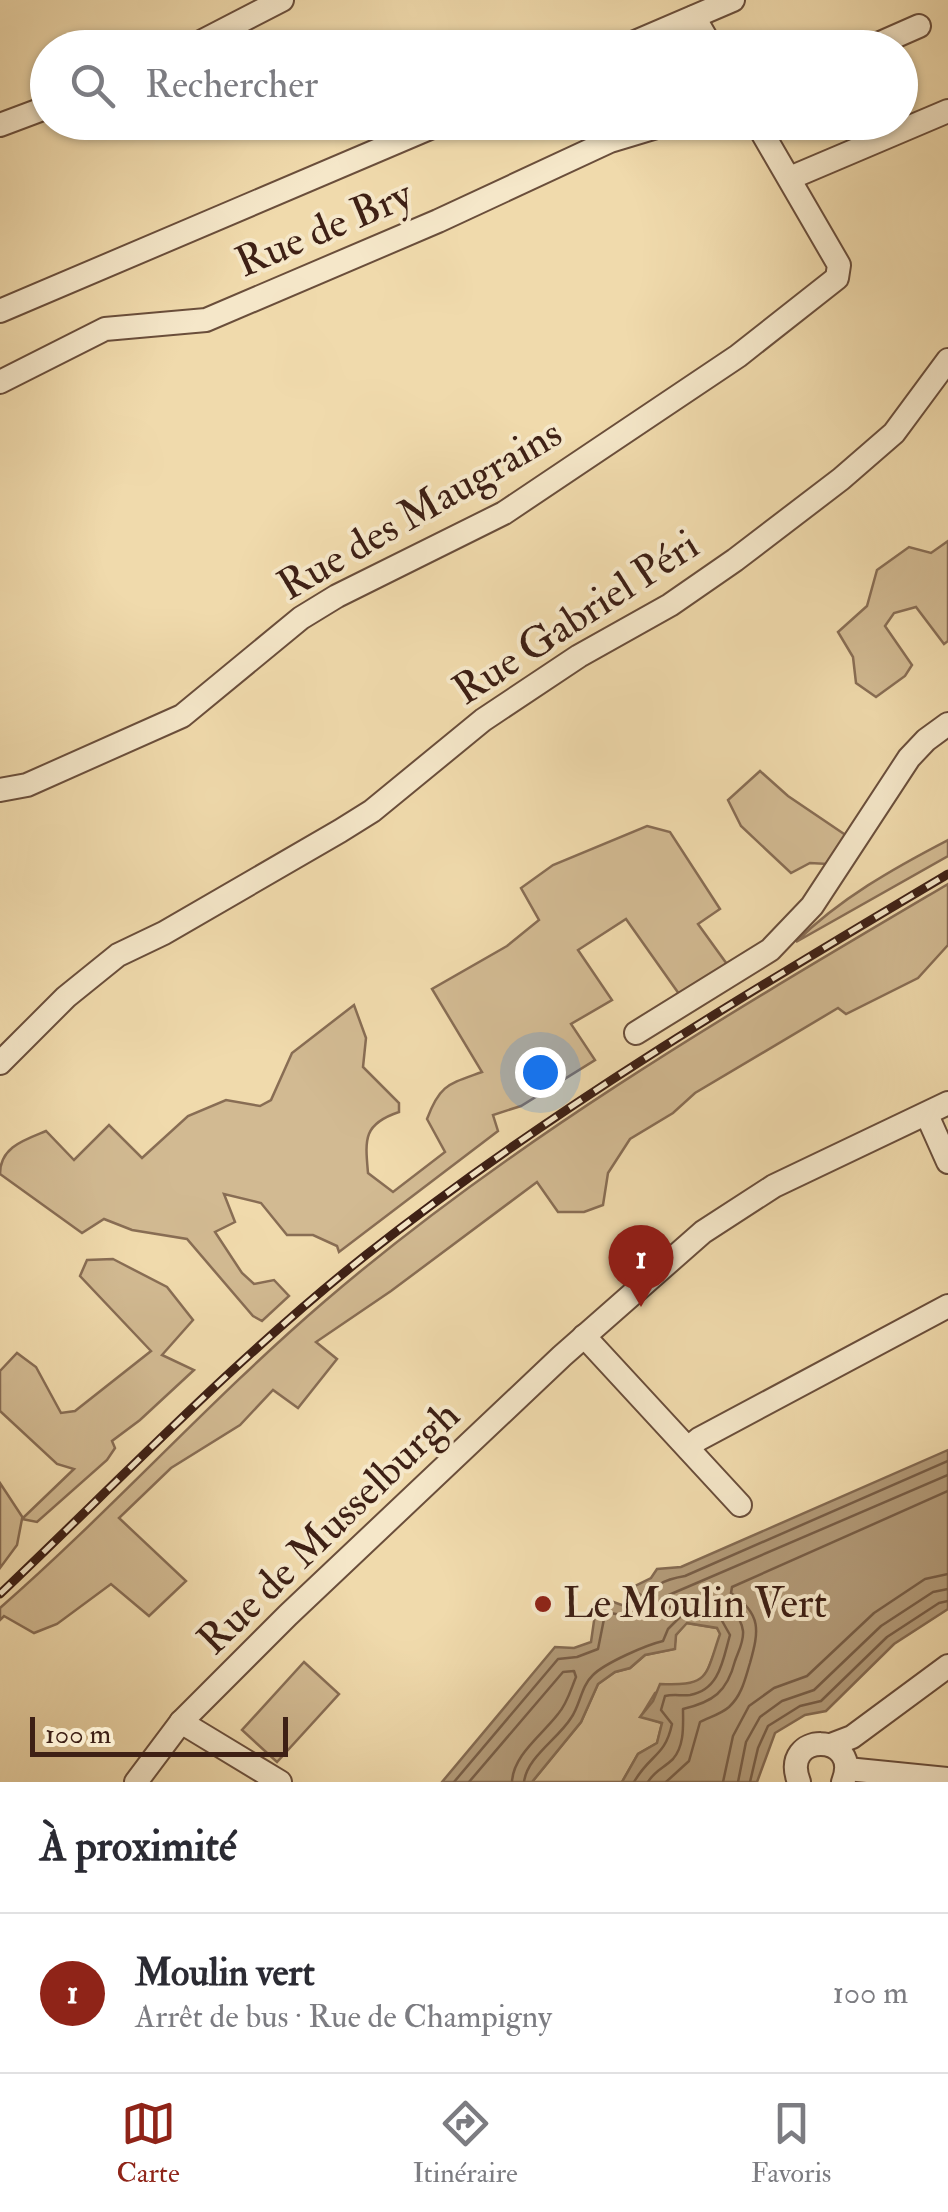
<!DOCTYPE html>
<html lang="fr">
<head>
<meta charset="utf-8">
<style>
  :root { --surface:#fff; --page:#f7f7f7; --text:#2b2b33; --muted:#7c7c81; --line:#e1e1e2; --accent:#8f2418 }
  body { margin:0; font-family:"IM FELL Double Pica",serif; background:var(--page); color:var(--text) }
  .scale { position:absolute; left:30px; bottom:25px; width:258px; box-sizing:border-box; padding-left:10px; border:5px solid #3e2015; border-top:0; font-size:28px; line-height:35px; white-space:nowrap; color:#3e2015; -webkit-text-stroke:8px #f5e7c9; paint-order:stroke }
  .you { position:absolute; left:540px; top:1072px; width:35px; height:35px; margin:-25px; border:8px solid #fff; border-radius:50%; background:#1a73e8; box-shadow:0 0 0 15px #1a73e833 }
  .badge { display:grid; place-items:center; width:65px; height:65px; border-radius:50%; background:var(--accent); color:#fff; font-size:32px; font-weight:700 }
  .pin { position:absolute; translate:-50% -82px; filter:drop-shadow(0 2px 5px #0008) }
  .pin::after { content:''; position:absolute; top:52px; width:35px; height:30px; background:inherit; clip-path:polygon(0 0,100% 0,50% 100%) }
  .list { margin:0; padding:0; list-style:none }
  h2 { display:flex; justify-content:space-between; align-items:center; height:130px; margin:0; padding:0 40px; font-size:42px }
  h2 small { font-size:32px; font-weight:400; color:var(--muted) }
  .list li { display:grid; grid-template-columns:65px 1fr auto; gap:30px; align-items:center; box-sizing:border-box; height:160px; padding:0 40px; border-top:2px solid var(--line) }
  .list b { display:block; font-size:38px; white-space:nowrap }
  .list p { margin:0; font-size:32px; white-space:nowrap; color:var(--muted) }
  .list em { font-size:32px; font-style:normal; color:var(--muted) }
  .icon { flex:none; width:55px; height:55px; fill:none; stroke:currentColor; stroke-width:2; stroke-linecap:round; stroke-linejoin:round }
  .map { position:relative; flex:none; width:948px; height:1782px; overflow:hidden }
  .search { position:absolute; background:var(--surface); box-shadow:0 2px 8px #0004; left:30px; right:30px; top:30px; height:110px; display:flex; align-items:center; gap:25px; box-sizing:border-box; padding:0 35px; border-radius:55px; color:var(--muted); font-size:38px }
  .sheet { height:290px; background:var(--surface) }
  nav { display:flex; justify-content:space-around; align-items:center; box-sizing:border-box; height:140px; border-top:2px solid var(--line); background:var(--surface); font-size:28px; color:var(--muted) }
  nav a { display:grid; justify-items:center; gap:5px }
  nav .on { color:var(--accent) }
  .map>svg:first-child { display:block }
  .green { fill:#d2ba92; stroke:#886d54; stroke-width:2.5 }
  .water { fill:#b39b79; stroke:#846a51; stroke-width:2.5 }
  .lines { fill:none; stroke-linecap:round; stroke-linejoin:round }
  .shore { stroke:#785e47; stroke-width:2.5 }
  .minor-casing { stroke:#6a4e3b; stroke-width:26 }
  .minor { stroke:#f5e7c9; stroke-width:22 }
  .rail-casing { stroke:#3e2015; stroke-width:9 }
  .rail { stroke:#f5e7c9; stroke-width:5; stroke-dasharray:15; stroke-linecap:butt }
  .poi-dot { fill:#8f2418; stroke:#f5e7c9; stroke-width:4 }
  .labels { text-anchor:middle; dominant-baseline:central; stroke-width:8; stroke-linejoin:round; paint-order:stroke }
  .street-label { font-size:42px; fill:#3e2015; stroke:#f5e7c9 }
  .poi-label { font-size:42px; fill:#3e2015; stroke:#f5e7c9; text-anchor:start }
</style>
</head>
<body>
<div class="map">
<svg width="948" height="1782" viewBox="0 0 948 1782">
  <rect width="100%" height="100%" fill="#f0daac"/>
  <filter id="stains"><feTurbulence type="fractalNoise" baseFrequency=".002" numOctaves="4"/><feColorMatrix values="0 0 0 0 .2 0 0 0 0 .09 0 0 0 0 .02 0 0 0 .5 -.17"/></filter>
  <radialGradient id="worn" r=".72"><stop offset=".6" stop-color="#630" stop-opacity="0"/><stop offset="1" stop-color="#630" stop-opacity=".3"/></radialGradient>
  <g class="green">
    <path d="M948 541V641L944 644 916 607 894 613 885 626 912 665 905 676 876 697 856 683 853 657 838 632 867 606 877 570 909 547 931 553Z"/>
    <path d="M760 771 788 796 850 838 828 864 810 863 791 873 741 826 728 800Z"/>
    <path d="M647 826 670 832 720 909 698 924 737 978 689 1008 626 919 578 950 612 1000 571 1024 595 1060 521 1106 493 1115 498 1131 339 1252 337 1246 313 1235H287L261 1203 224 1194 235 1222 215 1232 242 1273 254 1284 274 1280 289 1296 262 1321 253 1316 187 1239 132 1230 104 1219 82 1233 0 1174C0 1147 24 1140 46 1131L74 1160 109 1125 142 1158 188 1116 226 1100 260 1106 271 1100 292 1053 354 1005 366 1038 363 1067 399 1103V1112C363 1124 365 1139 368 1173L393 1192 445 1152 427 1119C440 1084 449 1084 482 1072L432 989 507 946 539 920 521 888 553 865Z"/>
    <path d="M948 840V856L796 942C839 899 894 868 948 840Z"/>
    <path d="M948 884V945L918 978 846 1014 838 1008 695 1093 673 1113 630 1139 608 1173 603 1205 584 1212H558L537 1182 391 1291 316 1342 337 1359 298 1408 273 1390 240 1425 171 1468 119 1518 186 1581 149 1616 111 1584 57 1624 34 1633 4 1616 0 1620V1608C112 1510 212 1398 325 1301 515 1138 733 1011 948 884Z"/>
    <path d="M113 1259 167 1287 193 1320 162 1355 194 1370 140 1420 112 1441 115 1448 107 1460 37 1522 22 1519 17 1545 0 1568V1483L23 1518 74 1469 57 1464 0 1411V1371L17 1353 36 1367 61 1413 75 1411 151 1351 80 1276 87 1260Z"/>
    <path d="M686 1623 717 1628 721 1635C701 1686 712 1680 655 1693L641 1716 662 1723 657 1743 638 1754 622 1782H532L581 1722 598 1684 615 1672 630 1668 645 1655 674 1649 676 1635Z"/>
    <path d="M304 1662 339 1694 277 1762 242 1730Z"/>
  </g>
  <path class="water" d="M948 1450V1609L894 1644 826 1711 805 1715 775 1733 757 1782H622L638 1754 657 1743 662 1723 640 1717 653 1701 660 1684C710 1686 705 1677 720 1634L717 1628 687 1623 676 1635 675 1649 645 1655 630 1668 615 1672 598 1684 581 1722 532 1782H442L555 1647 574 1648 591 1642 595 1614 608 1600 630 1608 641 1595 631 1588 651 1578 657 1569 681 1567Z"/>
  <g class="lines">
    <g class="shore">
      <path d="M454 1782 558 1659 577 1657 598 1649 604 1619 610 1613 634 1617C660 1594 644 1583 685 1576L948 1461"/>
      <path d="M469 1782 563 1672 574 1671 576 1677C571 1689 567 1704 558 1714 542 1735 513 1755 512 1782"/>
      <path d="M524 1782C527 1757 558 1739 571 1718 580 1706 581 1686 593 1675 605 1663 646 1645 663 1641L668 1629 683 1614 721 1619 730 1635C723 1659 720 1690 690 1695 682 1696 673 1694 665 1696L661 1710 672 1724C665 1757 650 1754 634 1782"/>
      <path d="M648 1782C655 1770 664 1768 673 1759 685 1745 683 1724 683 1709 713 1702 727 1692 735 1661 738 1652 744 1642 743 1631 738 1596 688 1598 666 1609L661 1605 664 1597 948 1475"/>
      <path d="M666 1782 689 1761 700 1722C710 1717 721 1714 729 1707 742 1695 745 1679 750 1663 759 1631 762 1614 731 1593L732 1587 948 1491"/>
      <path d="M723 1782 733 1736 749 1706 774 1688 807 1676 874 1613 925 1579 948 1574"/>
      <path d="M738 1782 746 1742 760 1717 782 1701 814 1690 881 1626 933 1592 948 1589"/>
      <path d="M750 1782 758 1748 768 1726 800 1706 821 1701 887 1637 939 1603 948 1601"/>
    </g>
    <defs>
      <g id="minor">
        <path d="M694 17 712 48"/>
        <path d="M189 48 282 0"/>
        <path d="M621 48 733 0"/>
        <path d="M869 48 919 26"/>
        <path d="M0 125 48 107"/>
        <path d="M790 178 948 111"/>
        <path d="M0 311 444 122"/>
        <path d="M0 382 105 329 206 320 438 221 610 141 673 122"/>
        <path d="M0 790 27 785 182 716 301 618 337 596 504 513 738 356 837 278 839 265 756 122"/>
        <path d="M636 1033 770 950 812 906 909 758 926 740 948 724"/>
        <path d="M0 1063 66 997 118 955 164 933 340 831 372 811 483 720 579 656 670 605 735 560 841 479 894 433 948 360"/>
        <path d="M927 1115 948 1162"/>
        <path d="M584 1336 740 1505"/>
        <path d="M688 1448 699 1439 948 1306"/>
        <path d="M181 1722 280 1782"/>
        <path d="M831 1745 852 1737 948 1666"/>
        <path d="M847 1769 948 1779"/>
        <path d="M136 1782 181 1722 288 1615 562 1356 703 1232 774 1186 948 1103"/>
        <path d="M799 1782C779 1731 863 1732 843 1782"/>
      </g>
    </defs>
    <use href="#minor" class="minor-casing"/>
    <use href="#minor" class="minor"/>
    <defs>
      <path id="rail" d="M0 1594C120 1480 236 1358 366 1255 548 1111 749 992 948 874"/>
    </defs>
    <use href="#rail" class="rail-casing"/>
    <use href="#rail" class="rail"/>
  </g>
  <circle class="poi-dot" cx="543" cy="1604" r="10"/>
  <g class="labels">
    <g class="street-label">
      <text transform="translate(324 229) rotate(-23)">Rue de Bry</text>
      <text transform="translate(420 510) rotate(-30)">Rue des Maugrains</text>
      <text transform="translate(576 618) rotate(-33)">Rue Gabriel Péri</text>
      <text transform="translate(329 1528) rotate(-44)">Rue de Musselburgh</text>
    </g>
    <g class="poi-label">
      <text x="563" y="1604">Le Moulin Vert</text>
    </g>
  </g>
  <rect width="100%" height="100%" filter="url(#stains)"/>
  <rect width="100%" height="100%" fill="url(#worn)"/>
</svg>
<div class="scale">100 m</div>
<div class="you"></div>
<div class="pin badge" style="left:641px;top:1307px">1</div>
<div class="search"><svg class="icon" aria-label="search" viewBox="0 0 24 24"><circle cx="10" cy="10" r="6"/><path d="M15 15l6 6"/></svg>Rechercher</div>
</div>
<section class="sheet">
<h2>À proximité<small></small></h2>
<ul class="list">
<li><span class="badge">1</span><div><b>Moulin vert</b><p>Arrêt de bus · Rue de Champigny</p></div><em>100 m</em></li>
</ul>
</section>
<nav>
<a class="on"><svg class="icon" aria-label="map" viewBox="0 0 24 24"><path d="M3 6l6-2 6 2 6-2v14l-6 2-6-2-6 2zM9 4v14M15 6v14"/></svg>Carte</a>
<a><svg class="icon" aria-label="directions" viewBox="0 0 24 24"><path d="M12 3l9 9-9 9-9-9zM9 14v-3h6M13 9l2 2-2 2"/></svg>Itinéraire</a>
<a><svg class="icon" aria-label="saved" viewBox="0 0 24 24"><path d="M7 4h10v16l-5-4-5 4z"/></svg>Favoris</a>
</nav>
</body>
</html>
